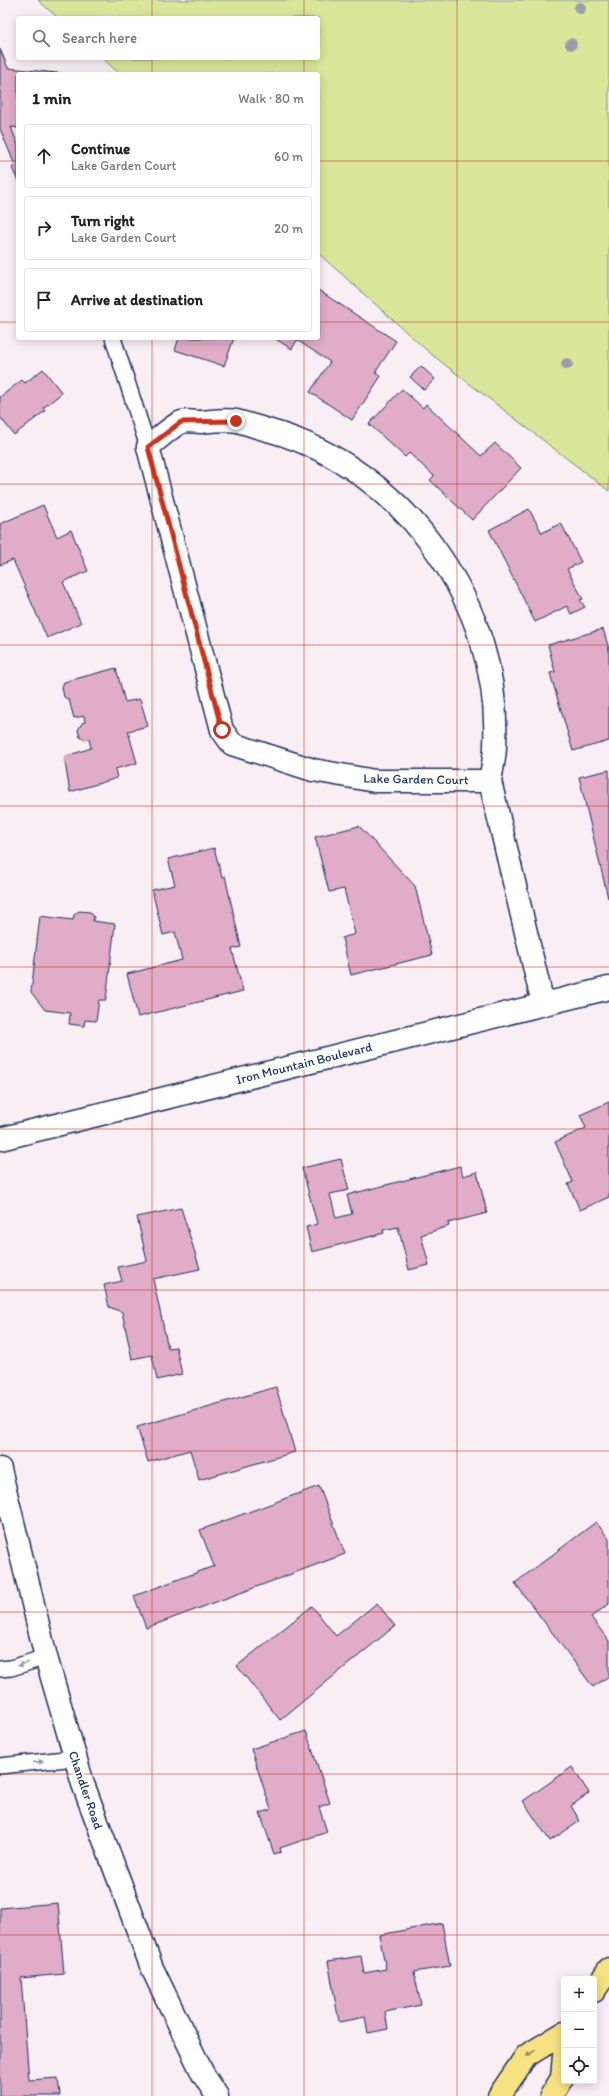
<!DOCTYPE html>
<html lang="en">
<head>
<meta charset="utf-8">
<style>
  :root { --surface:#fff; --page:#f2f2f2; --text:#222; --muted:#767676; --line:#e0e0e0 }
  body { margin:0; font-family:Itim,sans-serif; background:var(--page); color:var(--text) }
  .controls { position:absolute; right:12px; bottom:12px; display:grid; overflow:hidden; border-radius:4px; box-shadow:0 2px 10px #0003 }
  .controls button { width:36px; height:36px; display:grid; place-items:center; padding:0; border:0; border-bottom:1px solid var(--line); background:var(--surface); color:var(--text); font:20px sans-serif }
  .stop { position:absolute; width:12px; height:12px; margin:-9px; border:3px solid #c8321e; border-radius:50%; background:#fff }
  .stop.end { background:#c8321e; border-color:#fff; box-shadow:0 1px 4px #0008 }
  .list { margin:0; padding:0; list-style:none }
  h2 { display:flex; justify-content:space-between; align-items:center; height:52px; margin:0; padding:0 16px; font-size:17px }
  h2 small { font-size:13px; font-weight:400; color:var(--muted) }
  .list li { display:grid; grid-template-columns:26px 1fr auto; gap:12px; align-items:center; box-sizing:border-box; height:64px; margin:0 8px 8px; padding:0 8px; border:1px solid var(--line); border-radius:4px }
  .list b { display:block; font-size:15px; white-space:nowrap }
  .list p { margin:0; font-size:13px; white-space:nowrap; color:var(--muted) }
  .list em { font-size:13px; font-style:normal; color:var(--muted) }
  .icon { flex:none; width:22px; height:22px; fill:none; stroke:currentColor; stroke-width:2; stroke-linecap:round; stroke-linejoin:round }
  .map { position:relative; flex:none; width:609px; height:2096px; overflow:hidden }
  .search { position:absolute; background:var(--surface); box-shadow:0 2px 10px #0003; left:16px; top:16px; width:304px; height:44px; display:flex; align-items:center; gap:10px; box-sizing:border-box; padding:0 14px; border-radius:4px; color:var(--muted); font-size:15px }
  .panel { position:absolute; background:var(--surface); box-shadow:0 2px 10px #0003; left:16px; top:72px; width:304px; height:268px; border-radius:4px }
  .map>svg:first-child { display:block }
  .green { fill:#dae699; stroke:#7a8a7c }
  .building { fill:#e0acc7; stroke:#1b2f5e }
  .lines { fill:none; stroke-linecap:round; stroke-linejoin:round }
  .service-casing { stroke:#1b2f5e; stroke-width:18 }
  .minor-casing { stroke:#1b2f5e; stroke-width:25 }
  .tertiary-casing { stroke:#1b2f5e; stroke-width:25 }
  .primary-casing { stroke:#1b2f5e; stroke-width:25 }
  .service { stroke:#fff; stroke-width:15 }
  .minor { stroke:#fff; stroke-width:22 }
  .tertiary { stroke:#fff; stroke-width:22 }
  .primary { stroke:#f6e281; stroke-width:22 }
  .tree { fill:#999eaa }
  .oneway { fill:#8d97ae }
  .oneway2 { fill:#888870 }
  .route { stroke:#c8321e; stroke-width:5 }
  .grid { fill:none; stroke:#c8321e; stroke-width:1; stroke-opacity:0.55 }
  .labels { text-anchor:middle; dominant-baseline:central; stroke-width:4; stroke-linejoin:round; paint-order:stroke }
  .street-label { font-size:13px; fill:#1b2f5e; stroke:#fff }
</style>
</head>
<body>
<div class="map">
<svg width="609" height="2096" viewBox="0 0 609 2096">
  <rect width="100%" height="100%" fill="#f9eef4"/>
  <filter id="ink" filterUnits="userSpaceOnUse"><feTurbulence type="fractalNoise" baseFrequency=".025" numOctaves="2"/><feDisplacementMap in="SourceGraphic" scale="8" xChannelSelector="R" yChannelSelector="G"/><feConvolveMatrix kernelMatrix="1 2 1 2 8 2 1 2 1" color-interpolation-filters="sRGB"/></filter>
  <g filter="url(#ink)">
    <path class="green" d="M38 0H609V491L431 354 318 253V74H120L102 58H318V18H58Z"/>
    <g class="building">
      <path d="M0 49 8 68 67 74H18V128L11 127 18 145V181L12 168 15 165 0 129Z"/>
      <path d="M318 290 396 341 375 373 381 376 352 420 310 392 330 362 297 340 292 349 274 338H318Z"/>
      <path d="M179 338H234L224 366 175 350Z"/>
      <path d="M421 366 435 379 424 390 410 377Z"/>
      <path d="M43 369 62 393 43 408 45 411 14 435 0 417V397L22 380 25 383Z"/>
      <path d="M402 389 423 408 426 404 481 456 495 443 521 468 472 520 430 480 434 476 409 453 405 457 369 424Z"/>
      <path d="M43 505 57 537 71 530 88 571 63 582 81 623 47 638 13 560 0 565V524Z"/>
      <path d="M529 509 542 533 561 523 581 562 567 569 583 599 580 600 585 607 571 614 567 606 535 622 489 530Z"/>
      <path d="M603 629 609 649V741L573 751 550 673 555 672 548 645Z"/>
      <path d="M116 668 125 702 140 699 148 726 128 731 137 763 115 769 117 778 70 792 64 757 91 748 89 739 85 740 80 737 78 730 82 723 85 722 84 716 74 718 69 700 64 697 62 687 64 682Z"/>
      <path d="M609 770V897L608 898 579 777Z"/>
      <path d="M359 826 415 886 432 955 351 975 342 938 355 934 344 889 329 892 315 837Z"/>
      <path d="M214 848 222 877 225 876 241 947 232 949 243 991 138 1017 127 974 182 960 175 932 163 935 152 890 175 885 168 859Z"/>
      <path d="M79 911 90 912 94 917 93 921 115 924 106 1000H99L96 1021 85 1020 84 1026 69 1024 70 1013 45 1010 31 992 40 916 73 920 74 915Z"/>
      <path d="M609 1102V1197L580 1210 568 1184 573 1182 555 1142 586 1128 580 1115Z"/>
      <path d="M341 1159 349 1190 330 1194 336 1218 352 1214 347 1195 460 1166 463 1176 477 1172 487 1213 448 1223 449 1226 421 1235 429 1265 409 1270 398 1227 383 1230 384 1233 312 1252 306 1227 317 1224 302 1168Z"/>
      <path d="M181 1208 200 1269 153 1279 168 1348 176 1347 182 1374 157 1380 152 1355 132 1359 122 1312 109 1307 104 1285 122 1281 118 1267 147 1261 137 1217Z"/>
      <path d="M276 1387 295 1452 199 1480 190 1450 148 1462 137 1427Z"/>
      <path d="M319 1486 345 1554 146 1628 134 1596 214 1566 200 1530Z"/>
      <path d="M596 1522 609 1539V1604L591 1617 609 1641V1676L593 1687 515 1583Z"/>
      <path d="M377 1603 395 1626 280 1720 237 1666 312 1606 336 1636Z"/>
      <path d="M306 1731 330 1803 319 1807 327 1832 280 1848 281 1852 274 1854 260 1813 271 1810 251 1749Z"/>
      <path d="M572 1767 589 1793 571 1806 580 1821 550 1841 523 1801Z"/>
      <path d="M58 1903 64 1974 21 1978 29 2080 58 2078 60 2096H0V1908Z"/>
      <path d="M442 1923 450 1966 414 1972 421 2005 385 2012 388 2029 368 2033 365 2017 339 2022 328 1961 361 1956 364 1973 386 1969 379 1935Z"/>
    </g>
    <g class="lines">
      <defs>
        <g id="service">
          <path d="M113 338 148 447"/>
          <path d="M0 1669 11 1668 46 1657"/>
          <path d="M0 1766 75 1758"/>
        </g>
        <path id="minor" d="M490 781H375L313 770 232 744 222 730 148 447C156 441 174 424 182 422 188 420 195 422 200 422 212 421 225 419 237 421 248 424 260 428 271 431 405 469 502 606 495 745 495 757 492 769 490 781L543 1004"/>
        <g id="tertiary">
          <path d="M0 1139 609 988"/>
          <path d="M0 1469 46 1657 83 1784 152 1968 203 2074 217 2096"/>
        </g>
        <g id="primary">
          <path d="M594 1991 609 1969"/>
          <path d="M499 2096 526 2056 564 2033"/>
          <path d="M551 2096 562 2078 564 2055"/>
        </g>
      </defs>
      <use href="#service" class="service-casing"/>
      <use href="#minor" class="minor-casing"/>
      <use href="#tertiary" class="tertiary-casing"/>
      <use href="#primary" class="primary-casing"/>
      <use href="#service" class="service"/>
      <use href="#minor" class="minor"/>
      <use href="#tertiary" class="tertiary"/>
      <use href="#primary" class="primary"/>
    </g>
    <g class="tree">
      <circle cx="580" cy="8" r="6"/>
      <circle cx="571" cy="44" r="6"/>
      <circle cx="567" cy="364" r="6"/>
    </g>
    <defs><path id="oneway-solid" d="M-6-.8H1V-3.2L6.5 0L1 3.2V.8H-6Z"/></defs>
    <g class="oneway">
      <use href="#oneway-solid" transform="translate(23 1664) rotate(162)"/>
      <use href="#oneway-solid" transform="translate(38 1762) rotate(-6)"/>
    </g>
    <use class="oneway2" href="#oneway-solid" transform="translate(531 2053) rotate(146)"/>
  </g>
  <g class="lines" filter="url(#ink)">
    <path class="route" d="M222 730 148 447 181 422 236 421"/>
  </g>
  <path class="grid" d="M152 0V18M304 0V18M457 0V2096M152 58V74M304 58V74M0 161H18M318 161H609M0 322H18M318 322H609M152 338V2096M304 338V2096M0 484H609M0 645H609M0 806H609M0 967H609M0 1129H609M0 1290H609M0 1451H609M0 1612H609M0 1774H609M0 1935H609"/>
  <g class="labels">
    <g class="street-label">
      <text transform="translate(416 779) rotate(1)">Lake Garden Court</text>
      <text transform="translate(304 1063) rotate(-14)">Iron Mountain Boulevard</text>
      <text transform="translate(86 1790) rotate(71)">Chandler Road</text>
    </g>
  </g>
</svg>
<div class="controls">
<button>+</button>
<button>−</button>
<button><svg class="icon" aria-label="locate" viewBox="0 0 24 24"><circle cx="12" cy="12" r="6"/><path d="M12 2v4M12 18v4M2 12h4M18 12h4"/></svg></button>
</div>
<div class="stop" style="left:222px;top:730px"></div>
<div class="stop end" style="left:236px;top:421px"></div>
<div class="search"><svg class="icon" aria-label="search" viewBox="0 0 24 24"><circle cx="10" cy="10" r="6"/><path d="M15 15l6 6"/></svg>Search here</div>
<section class="panel">
<h2>1 min<small>Walk · 80 m</small></h2>
<ul class="list">
<li><svg class="icon" aria-label="ahead" viewBox="0 0 24 24"><path d="M12 20V5M6 11l6-6 6 6"/></svg><div><b>Continue</b><p>Lake Garden Court</p></div><em>60 m</em></li>
<li><svg class="icon" aria-label="right" viewBox="0 0 24 24"><path d="M7 20v-9h11M14 6l5 5-5 5"/></svg><div><b>Turn right</b><p>Lake Garden Court</p></div><em>20 m</em></li>
<li><svg class="icon" aria-label="arrive" viewBox="0 0 24 24"><path d="M6 21V4h12l-3 4 3 4H6"/></svg><div><b>Arrive at destination</b></div></li>
</ul>
</section>
</div>
</body>
</html>
